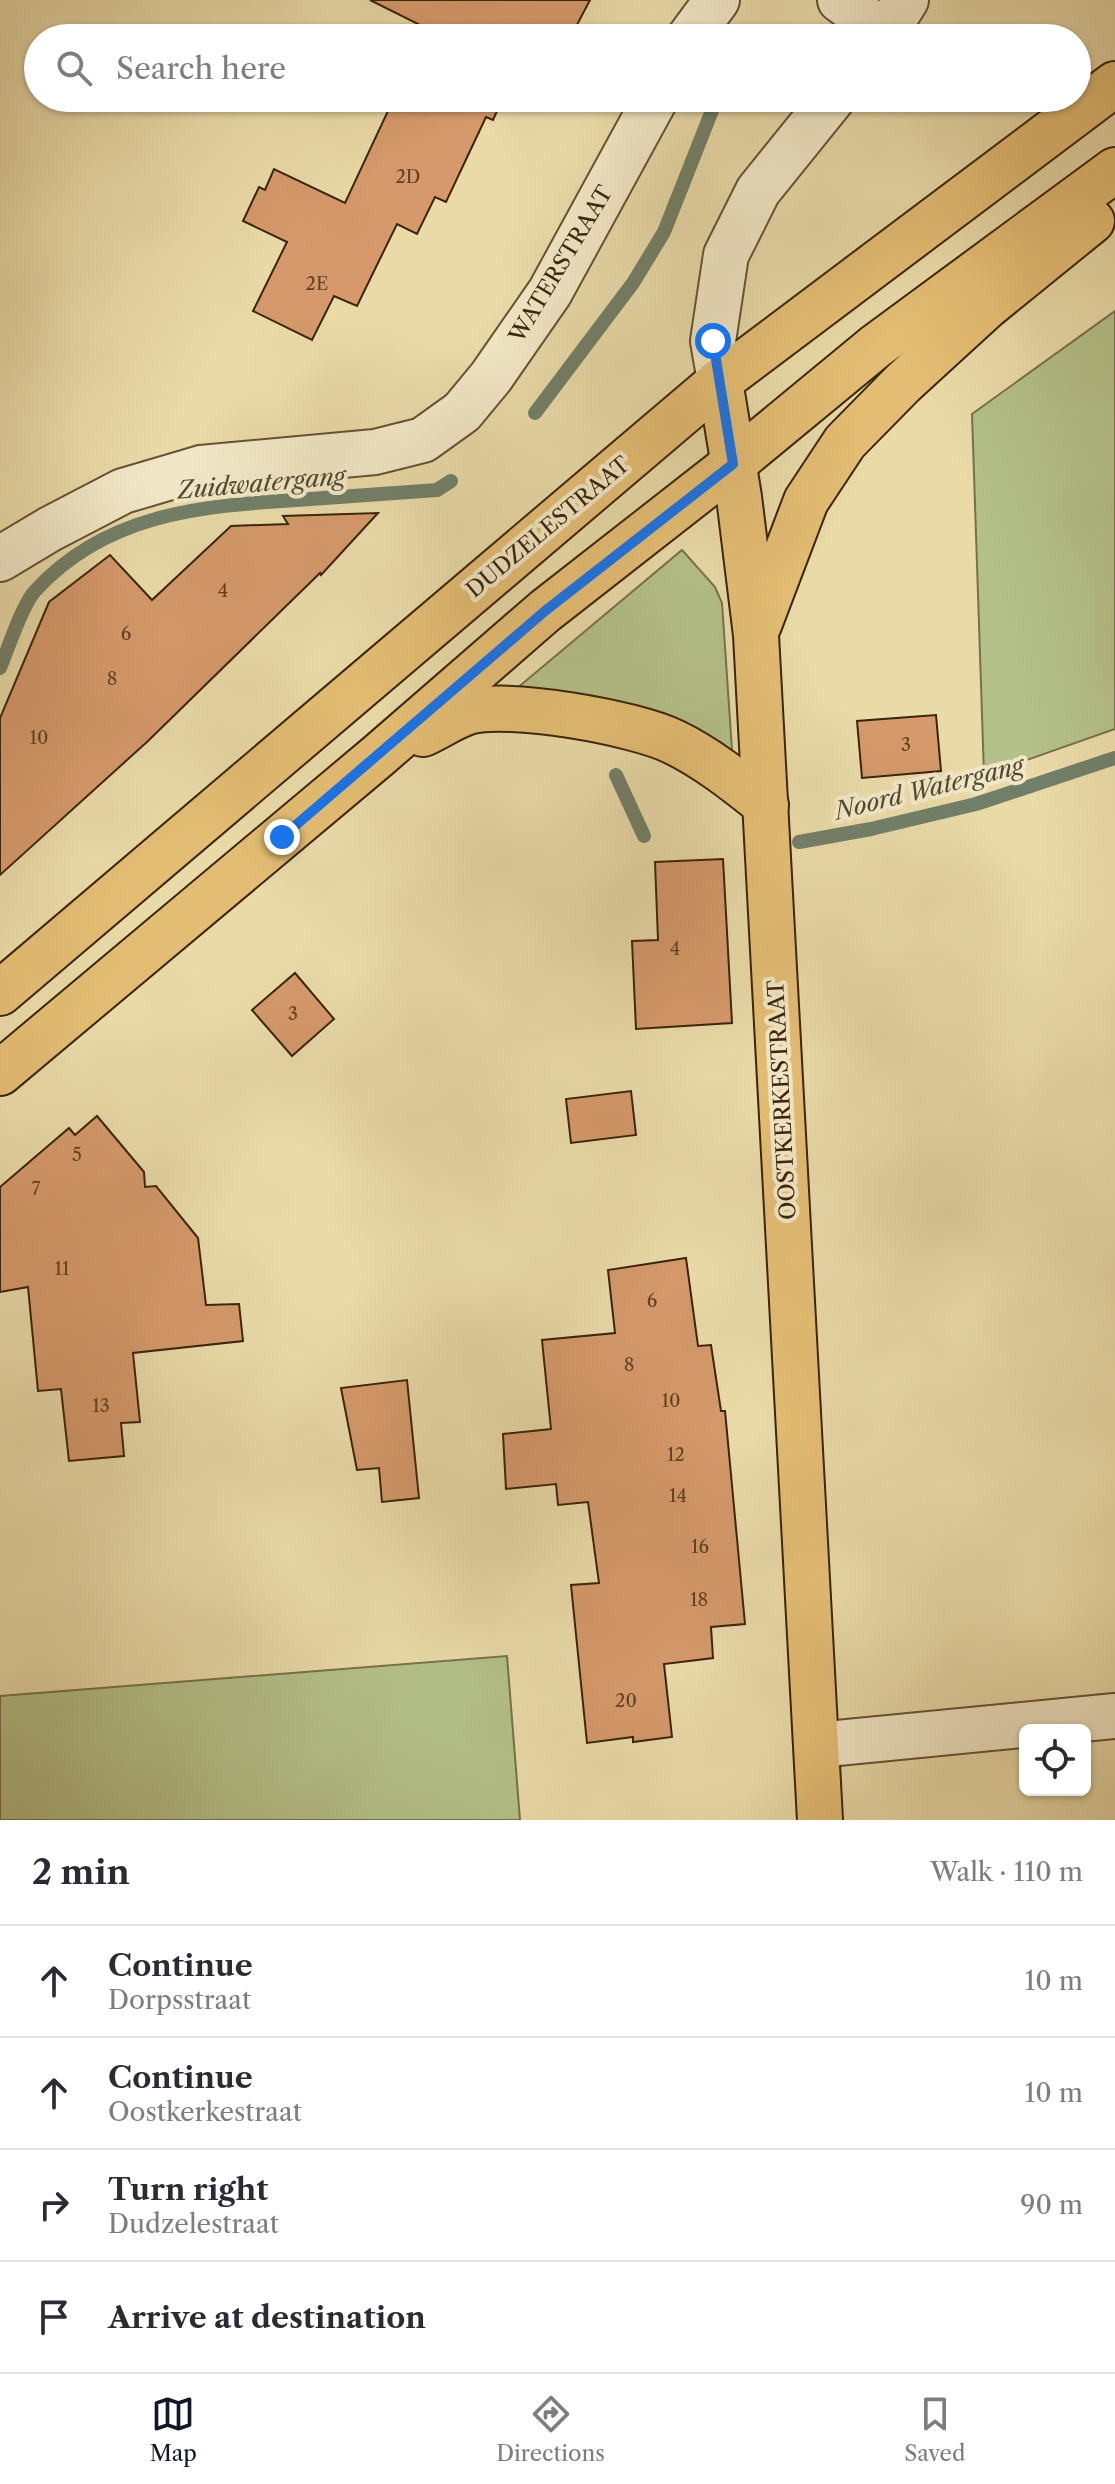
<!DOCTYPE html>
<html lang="en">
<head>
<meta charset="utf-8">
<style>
  :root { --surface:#fff; --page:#f2f2f3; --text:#2b2b33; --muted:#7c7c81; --line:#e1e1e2; --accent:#111827 }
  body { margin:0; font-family:"Libre Caslon Text",serif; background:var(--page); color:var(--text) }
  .controls { position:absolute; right:24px; bottom:24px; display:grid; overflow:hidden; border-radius:12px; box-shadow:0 2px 6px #0004 }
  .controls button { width:72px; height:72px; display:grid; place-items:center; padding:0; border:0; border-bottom:2px solid var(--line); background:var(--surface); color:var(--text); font:40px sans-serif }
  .stop { position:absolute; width:24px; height:24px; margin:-18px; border:6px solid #1a73e8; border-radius:50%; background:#fff }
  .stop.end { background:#1a73e8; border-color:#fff; box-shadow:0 2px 8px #0008 }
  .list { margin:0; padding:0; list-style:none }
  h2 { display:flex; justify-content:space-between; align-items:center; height:104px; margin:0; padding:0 32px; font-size:34px }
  h2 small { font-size:26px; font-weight:400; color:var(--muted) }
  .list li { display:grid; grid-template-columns:52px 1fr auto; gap:24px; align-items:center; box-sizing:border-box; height:112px; padding:0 32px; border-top:2px solid var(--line) }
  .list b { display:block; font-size:30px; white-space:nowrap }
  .list p { margin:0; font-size:26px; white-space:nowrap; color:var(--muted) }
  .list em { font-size:26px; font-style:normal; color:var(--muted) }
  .icon { flex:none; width:44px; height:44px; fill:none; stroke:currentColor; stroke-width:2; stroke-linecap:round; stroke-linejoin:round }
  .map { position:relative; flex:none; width:1115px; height:1820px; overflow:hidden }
  .search { position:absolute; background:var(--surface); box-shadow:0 2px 6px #0004; left:24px; right:24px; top:24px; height:88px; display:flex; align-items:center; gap:20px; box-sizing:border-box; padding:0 28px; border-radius:44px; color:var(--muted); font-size:30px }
  .sheet { height:552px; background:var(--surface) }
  nav { display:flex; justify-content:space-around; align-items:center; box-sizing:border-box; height:112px; border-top:2px solid var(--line); background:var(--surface); font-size:22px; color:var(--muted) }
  nav a { display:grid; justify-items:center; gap:4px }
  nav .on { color:var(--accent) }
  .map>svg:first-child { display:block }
  .green { fill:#b4c089; stroke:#77724a; stroke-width:2 }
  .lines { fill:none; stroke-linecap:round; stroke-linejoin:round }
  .stream { stroke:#727f68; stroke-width:14 }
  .building { fill:#d5996b; stroke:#3a240a; stroke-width:2 }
  .minor-casing { stroke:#665232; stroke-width:48 }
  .major-casing { stroke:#3a240a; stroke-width:48 }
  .minor { stroke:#f1e7c6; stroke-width:44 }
  .major { stroke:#e4bd74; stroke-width:44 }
  .route { stroke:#1a73e8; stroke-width:10 }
  .labels { text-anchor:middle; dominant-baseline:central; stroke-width:8; stroke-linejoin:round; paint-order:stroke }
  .number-label { font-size:18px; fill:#614122 }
  .street-label { font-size:22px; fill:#3a240a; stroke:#f1e7c6 }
  .water-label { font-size:24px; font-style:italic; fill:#514a31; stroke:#f1e7c6 }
</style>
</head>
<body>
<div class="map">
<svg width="1115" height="1820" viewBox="0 0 1115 1820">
  <rect width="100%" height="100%" fill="#e9daa8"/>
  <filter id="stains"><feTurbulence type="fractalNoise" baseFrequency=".0025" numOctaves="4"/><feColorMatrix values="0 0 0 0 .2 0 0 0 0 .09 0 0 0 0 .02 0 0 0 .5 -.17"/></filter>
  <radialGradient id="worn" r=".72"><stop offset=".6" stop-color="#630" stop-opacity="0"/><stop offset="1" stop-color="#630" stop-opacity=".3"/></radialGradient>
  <g class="green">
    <path d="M1115 311V729L984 775 972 414Z"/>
    <path d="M682 550 715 587 722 603 734 779 491 710Z"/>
    <path d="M507 1656 520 1820H0V1696Z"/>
  </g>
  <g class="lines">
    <g class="stream">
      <path d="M535 413 633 283 664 232 717 98"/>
      <path d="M0 668C8 649 22 605 35 591 105 514 200 506 297 500 344 497 390 493 437 490L451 481"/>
      <path d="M616 775 644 836"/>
      <path d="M799 842 871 829 976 804 1115 758"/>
    </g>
  </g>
  <g class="building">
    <path d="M370 0H590L570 38H446Z"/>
    <path d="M394 98H503L493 120 486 117 446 202 435 197 417 234 397 224 357 306 334 296 312 340 253 311 287 242 243 221 259 187 265 190 274 169 345 203Z"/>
    <path d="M378 513 321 575 320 573 148 741 0 875V718L49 602 110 555 152 600 231 526 288 524 283 516Z"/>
    <path d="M936 715 941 771 862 778 857 721Z"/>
    <path d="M723 859 732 1023 636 1029 632 941 658 940 655 862Z"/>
    <path d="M295 973 334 1019 292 1056 252 1010Z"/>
    <path d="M631 1091 636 1135 571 1143 566 1099Z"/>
    <path d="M97 1116 144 1172 145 1187 156 1186 198 1238 206 1305 239 1304 243 1341 133 1353 140 1422 121 1423 124 1456 69 1461 61 1389 38 1391 28 1287 0 1292V1187L69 1128 75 1135Z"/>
    <path d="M686 1258 698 1346 711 1345 721 1411H725L745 1624 711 1627 713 1658 664 1664 672 1737 633 1742V1737L587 1743 571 1585 599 1583 588 1502 558 1505 556 1484 506 1489 503 1434 551 1429 542 1340 615 1333 608 1270Z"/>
    <path d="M407 1380 419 1498 382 1502 379 1468 357 1470 341 1388Z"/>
  </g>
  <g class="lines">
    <defs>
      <g id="minor">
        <path d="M840 0 885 33"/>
        <path d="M689 38 717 0"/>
        <path d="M882 38 906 0"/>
        <path d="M720 381 713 341 726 255 758 191 833 98"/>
        <path d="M0 559 50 529 123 491 201 468 375 452 423 440 462 412 491 377 550 292 656 98"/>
        <path d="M817 1745 1115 1716"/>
      </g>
      <g id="major">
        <path d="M720 381 739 497 756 635 820 1820"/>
        <path d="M759 625 806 501 845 442 903 383 986 307 1092 221"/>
        <path d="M423 734C438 727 453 717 468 712 508 700 636 723 674 742 707 758 737 782 766 805"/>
        <path d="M0 993 720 381 1115 84"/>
        <path d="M0 1073 378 756 545 611 733 464 876 346 1115 170"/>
      </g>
    </defs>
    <use href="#minor" class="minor-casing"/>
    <use href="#major" class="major-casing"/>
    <use href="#minor" class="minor"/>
    <use href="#major" class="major"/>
  </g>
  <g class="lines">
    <path class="route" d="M282 837 545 611 733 464 713 341"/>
  </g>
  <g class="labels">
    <g class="number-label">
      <text x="408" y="177">2D</text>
      <text x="317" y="284">2E</text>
      <text x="223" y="591">4</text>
      <text x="126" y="634">6</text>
      <text x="112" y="679">8</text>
      <text x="39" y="738">10</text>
      <text x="906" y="745">3</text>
      <text x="675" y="949">4</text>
      <text x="293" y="1014">3</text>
      <text x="77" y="1155">5</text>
      <text x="36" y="1189">7</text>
      <text x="62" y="1269">11</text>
      <text x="652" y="1301">6</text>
      <text x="629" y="1365">8</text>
      <text x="671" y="1401">10</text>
      <text x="101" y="1406">13</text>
      <text x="676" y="1455">12</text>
      <text x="678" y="1496">14</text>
      <text x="700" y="1547">16</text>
      <text x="699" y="1600">18</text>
      <text x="626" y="1701">20</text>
    </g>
    <g class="street-label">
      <text transform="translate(561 264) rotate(-59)">WATERSTRAAT</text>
      <text transform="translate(548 527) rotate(-40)">DUDZELESTRAAT</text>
      <text transform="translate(782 1100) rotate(-93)">OOSTKERKESTRAAT</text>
    </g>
    <g class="water-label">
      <text transform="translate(261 483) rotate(-5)">Zuidwatergang</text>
      <text transform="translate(929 788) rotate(-14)">Noord Watergang</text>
    </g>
  </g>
  <rect width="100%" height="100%" filter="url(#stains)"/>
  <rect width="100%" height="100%" fill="url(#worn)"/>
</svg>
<div class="controls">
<button><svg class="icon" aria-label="locate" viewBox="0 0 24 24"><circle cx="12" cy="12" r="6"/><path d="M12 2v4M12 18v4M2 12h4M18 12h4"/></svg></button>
</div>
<div class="stop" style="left:713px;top:341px"></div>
<div class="stop end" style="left:282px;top:837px"></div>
<div class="search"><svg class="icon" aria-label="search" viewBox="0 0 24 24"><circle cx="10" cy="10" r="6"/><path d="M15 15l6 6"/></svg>Search here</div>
</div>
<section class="sheet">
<h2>2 min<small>Walk · 110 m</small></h2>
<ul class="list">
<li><svg class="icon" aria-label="ahead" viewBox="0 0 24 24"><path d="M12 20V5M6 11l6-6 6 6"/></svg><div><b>Continue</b><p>Dorpsstraat</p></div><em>10 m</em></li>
<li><svg class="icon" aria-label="ahead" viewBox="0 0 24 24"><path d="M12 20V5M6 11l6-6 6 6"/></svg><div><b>Continue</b><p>Oostkerkestraat</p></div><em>10 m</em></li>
<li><svg class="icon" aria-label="right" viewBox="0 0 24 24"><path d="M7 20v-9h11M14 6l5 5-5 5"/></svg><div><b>Turn right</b><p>Dudzelestraat</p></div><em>90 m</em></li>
<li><svg class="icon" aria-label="arrive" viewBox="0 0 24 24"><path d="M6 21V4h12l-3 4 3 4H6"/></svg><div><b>Arrive at destination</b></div></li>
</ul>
</section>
<nav>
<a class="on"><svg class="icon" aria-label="map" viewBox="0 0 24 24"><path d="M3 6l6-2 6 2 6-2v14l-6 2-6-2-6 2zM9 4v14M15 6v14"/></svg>Map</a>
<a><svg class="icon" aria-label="directions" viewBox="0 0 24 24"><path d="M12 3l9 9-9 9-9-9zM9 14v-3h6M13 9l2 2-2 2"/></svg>Directions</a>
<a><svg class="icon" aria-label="saved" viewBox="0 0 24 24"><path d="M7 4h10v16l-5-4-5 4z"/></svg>Saved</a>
</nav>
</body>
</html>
